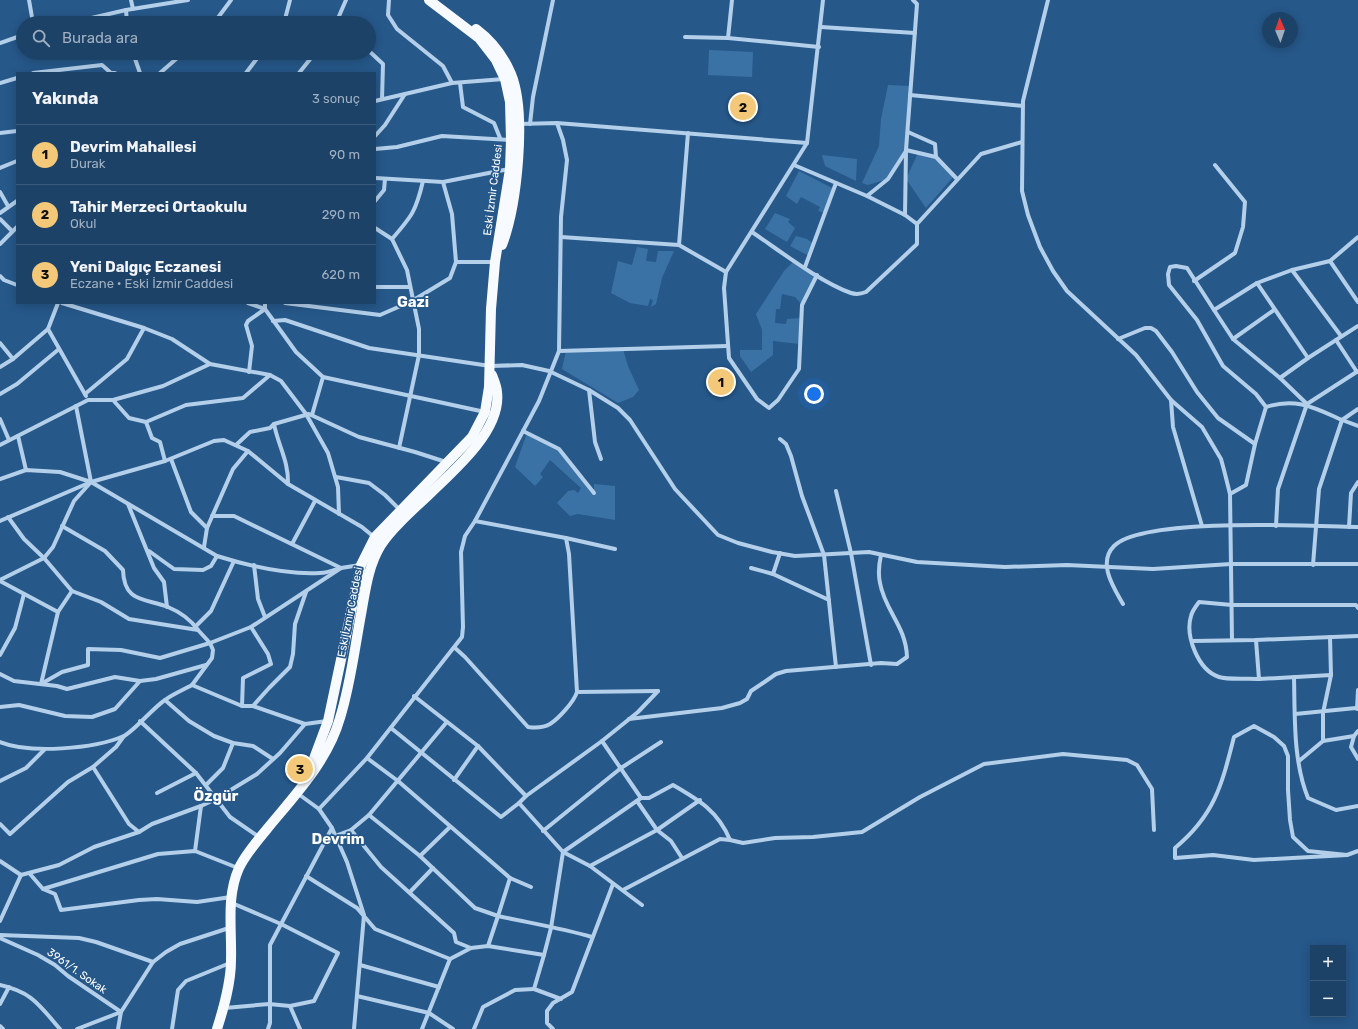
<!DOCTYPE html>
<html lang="tr">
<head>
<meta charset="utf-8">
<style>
  :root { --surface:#1c4268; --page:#294d71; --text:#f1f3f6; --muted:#a0b0c0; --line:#3a5b7c; --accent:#f3c878 }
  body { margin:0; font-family:Rubik,sans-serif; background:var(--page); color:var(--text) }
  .controls { position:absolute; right:12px; bottom:12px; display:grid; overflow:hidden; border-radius:0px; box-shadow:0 2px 10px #0003 }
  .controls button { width:36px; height:36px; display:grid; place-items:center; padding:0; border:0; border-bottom:1px solid var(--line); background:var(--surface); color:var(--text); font:20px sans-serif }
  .compass { position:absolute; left:1262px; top:12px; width:36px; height:36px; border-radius:50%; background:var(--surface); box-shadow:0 2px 10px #0003; rotate:358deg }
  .you { position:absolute; left:814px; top:394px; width:14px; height:14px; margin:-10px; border:3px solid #fff; border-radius:50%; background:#1a73e8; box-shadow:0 0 0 6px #1a73e833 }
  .badge { display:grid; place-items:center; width:26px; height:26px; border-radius:50%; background:var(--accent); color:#111; font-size:13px; font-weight:700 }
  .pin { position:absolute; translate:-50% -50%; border:2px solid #fff; box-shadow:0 1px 4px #0006 }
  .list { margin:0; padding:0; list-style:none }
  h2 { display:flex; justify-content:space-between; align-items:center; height:52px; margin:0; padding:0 16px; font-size:17px }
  h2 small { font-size:13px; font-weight:400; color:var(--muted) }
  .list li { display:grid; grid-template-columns:26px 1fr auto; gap:12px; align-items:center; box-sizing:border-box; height:60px; padding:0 16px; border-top:1px solid var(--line) }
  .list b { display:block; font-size:15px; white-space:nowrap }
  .list p { margin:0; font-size:13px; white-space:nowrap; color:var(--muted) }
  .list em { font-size:13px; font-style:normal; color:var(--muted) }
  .icon { flex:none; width:22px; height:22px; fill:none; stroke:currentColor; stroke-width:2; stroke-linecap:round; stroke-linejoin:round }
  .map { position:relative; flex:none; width:1358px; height:1029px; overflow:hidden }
  .search { position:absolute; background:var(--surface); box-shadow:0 2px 10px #0003; left:16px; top:16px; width:360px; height:44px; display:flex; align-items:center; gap:10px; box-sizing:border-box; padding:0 14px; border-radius:22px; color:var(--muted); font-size:15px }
  .panel { position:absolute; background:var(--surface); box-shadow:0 2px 10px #0003; left:16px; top:72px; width:360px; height:232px; border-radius:0px }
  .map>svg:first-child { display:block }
  .green { fill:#3b72a6 }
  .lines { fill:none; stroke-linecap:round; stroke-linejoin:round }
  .street { stroke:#b3cfea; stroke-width:4 }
  .primary { stroke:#f7fafe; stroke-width:10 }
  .labels { text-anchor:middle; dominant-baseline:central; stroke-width:3.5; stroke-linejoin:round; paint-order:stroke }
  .street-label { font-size:11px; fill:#fff; stroke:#26588a }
  .district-label { font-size:15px; font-weight:bold; fill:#fff; stroke:#26588a }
</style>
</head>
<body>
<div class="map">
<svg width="1358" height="1029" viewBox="0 0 1358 1029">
  <rect width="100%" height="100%" fill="#26588a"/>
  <g class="green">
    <path d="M709 50 753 52 752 77 708 75Z"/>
    <path d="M888 85 911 86 906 150 888 179 868 185 862 183 879 146 881 119Z"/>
    <path d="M918 153 936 157 954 176 926 208 906 179Z"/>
    <path d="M822 155 857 159 856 181 825 166Z"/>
    <path d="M799 171 834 189 825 213 818 211 820 207 801 197 797 204 786 196Z"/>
    <path d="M775 213 790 219 788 222 795 228 787 242 765 229Z"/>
    <path d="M796 236 807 239 814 244 809 256 790 246Z"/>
    <path d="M637 247 648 249 646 261 656 262 658 251H674L662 278 656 304 651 307 653 300 650 299 648 306 630 303 611 293 618 261 632 265Z"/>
    <path d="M793 262 817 275 802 305 795 297 782 294 780 309H776L775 323 786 324 787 319 801 318 800 344 773 341V355L751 372 740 356V350H762V330L756 314 784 271Z"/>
    <path d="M623 349 628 366 639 390 633 397 618 403 562 369 566 351Z"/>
    <path d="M527 433 559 449 594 492V484L615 486V520L578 514 570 516 557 503 568 491 574 490 578 493 581 488 550 460 540 474 543 477 535 486 515 467Z"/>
  </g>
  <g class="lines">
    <g class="street">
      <path d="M29 0 33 23"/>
      <path d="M131 0 133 9"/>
      <path d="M389 0 388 15 397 29 443 66 452 83"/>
      <path d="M1048 0 1023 101 1022 191 1028 215 1040 247 1053 271 1067 291 1136 355 1171 400 1173 427 1202 526"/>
      <path d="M126 10 127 23"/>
      <path d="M70 23 126 10 188 0"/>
      <path d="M214 23 231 0"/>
      <path d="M284 23 290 0"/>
      <path d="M336 23 346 0"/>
      <path d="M821 27 915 33"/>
      <path d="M685 37 728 38 819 47"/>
      <path d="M728 38 732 0"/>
      <path d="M0 43 23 35"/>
      <path d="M369 51 383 64 382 99"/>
      <path d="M133 53 140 73"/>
      <path d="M250 53 257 58"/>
      <path d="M304 53 309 60"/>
      <path d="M33 73 102 65 111 73H115"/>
      <path d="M160 73 183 53"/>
      <path d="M246 73 261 53"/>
      <path d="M299 73 315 53"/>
      <path d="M0 83 17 78"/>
      <path d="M460 83 463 107 494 123 500 138"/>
      <path d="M910 95 1023 106"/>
      <path d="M375 101 452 83 504 79"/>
      <path d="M519 124 557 123 807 143"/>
      <path d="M530 124 533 97 553 0"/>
      <path d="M908 132 935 144 936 157"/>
      <path d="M0 133 17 131"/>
      <path d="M375 136 385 125 405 94"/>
      <path d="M375 149 397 147 442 136 511 140"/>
      <path d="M906 150 936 157 957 179"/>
      <path d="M906 151 888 179 867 196 905 215 917 224"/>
      <path d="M794 165 867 196"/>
      <path d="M0 168 17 161"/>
      <path d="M375 178 443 182 509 169"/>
      <path d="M443 182 452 214 456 262"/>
      <path d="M0 192 8 206"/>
      <path d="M375 201 384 190 385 179"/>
      <path d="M0 213 17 201"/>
      <path d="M905 215 906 150 917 4 913 0"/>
      <path d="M0 219 12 231"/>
      <path d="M375 228 392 239 407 270 419 329V355L399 448"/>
      <path d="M752 232C780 251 820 282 851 293 857 295 861 294 866 292L917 244V224L981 154 1022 142"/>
      <path d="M561 237 679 245 726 272 724 288 729 358 757 399 769 408 778 400 799 369 802 305 817 275"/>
      <path d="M1358 237 1330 261 1292 270 1257 283 1214 310 1233 339 1280 378 1307 404 1358 371"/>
      <path d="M392 239C412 216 416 211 423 181"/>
      <path d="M0 244 17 227"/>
      <path d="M679 245 688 133"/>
      <path d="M1330 261 1358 302"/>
      <path d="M805 267 836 183"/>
      <path d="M1292 270 1341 336"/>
      <path d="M726 272 807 143 823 0"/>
      <path d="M0 276 4 280 17 285"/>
      <path d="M1194 281 1235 253 1243 227 1245 202 1215 165"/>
      <path d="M1257 283 1308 358 1280 378"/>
      <path d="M375 287H409"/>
      <path d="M62 303 144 328 172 339 210 364 270 375 281 381 306 414 328 453 338 487 339 514"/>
      <path d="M248 303 265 309 296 352 323 377 312 415"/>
      <path d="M285 303 380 315 412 301 450 278 456 262H494"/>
      <path d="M1214 310 1187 268 1176 266 1170 267 1168 274 1169 285 1197 320 1223 366 1256 394 1266 407"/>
      <path d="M273 321 285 320 369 348 490 366 522 365 549 371 589 390 618 408 630 420 675 489 718 535 738 543 772 552 795 556 869 552 917 562 1005 567 1067 565 1153 569 1231 564H1358"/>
      <path d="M48 329 86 396"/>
      <path d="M1118 339 1145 328H1151L1156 331 1172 352 1197 392 1218 418 1255 444"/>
      <path d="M1233 339 1274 310"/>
      <path d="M1336 340 1357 372"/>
      <path d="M0 343 13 359"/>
      <path d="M559 351 727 346"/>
      <path d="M1308 358 1358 326"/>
      <path d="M0 367 13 359 48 329 58 303"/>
      <path d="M249 372 252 346 246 325 248 321 265 309V303"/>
      <path d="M323 377 485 412"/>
      <path d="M589 390 595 442 601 459"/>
      <path d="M0 394 17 384 59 349"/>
      <path d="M85 394 127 359 144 328"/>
      <path d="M113 400 129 418 146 422 152 438 160 442 165 461"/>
      <path d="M1171 400 1202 427 1221 459 1224 470 1230 494 1232 640"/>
      <path d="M0 419 9 440"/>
      <path d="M1342 420 1358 409"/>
      <path d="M1342 420 1358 426"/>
      <path d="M146 422 186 405 243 398 270 375"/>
      <path d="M274 424C278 445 289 462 288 484"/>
      <path d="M523 431 559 449 594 493"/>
      <path d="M18 436 26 470"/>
      <path d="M780 439 786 444 791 456 802 496 824 555 836 667"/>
      <path d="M0 445 88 400H113L163 386 210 364"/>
      <path d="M236 445 250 432 270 428 274 424 309 414 359 437 415 452 446 462"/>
      <path d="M171 459 191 512 207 528 204 547"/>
      <path d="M336 477 369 483 385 495 400 510"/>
      <path d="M0 479 26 470 60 472 91 482 165 461 214 441 224 440 248 451 288 484 362 527 374 537"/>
      <path d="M836 491 851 553 871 665"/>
      <path d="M1230 494 1246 485 1255 444 1266 407C1296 397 1315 408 1342 420L1319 489 1313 565"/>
      <path d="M128 504 154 568 164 582 167 607"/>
      <path d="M212 516H234L341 568"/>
      <path d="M8 517 24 539 44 558 72 591 101 602 129 619 198 630 210 643 213 650 212 658 192 685"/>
      <path d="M0 521 91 482 76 406"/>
      <path d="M475 521 566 538 615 549"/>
      <path d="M62 526 105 551 123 570C124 603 145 598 168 607 180 612 191 620 198 630"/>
      <path d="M1276 526 1278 489 1307 404"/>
      <path d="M1349 527 1351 493 1358 482"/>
      <path d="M207 528 233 469 248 451"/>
      <path d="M292 544 315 501"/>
      <path d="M149 551 174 569 203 570 211 566 217 556"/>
      <path d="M254 565 258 599 265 617"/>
      <path d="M751 568 773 574 829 600"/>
      <path d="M773 574 780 553"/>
      <path d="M0 580 44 558 53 547 74 501 91 482 217 556C249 566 287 575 320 573 327 573 335 570 341 568"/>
      <path d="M0 581 58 612"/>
      <path d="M1123 604C1114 588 1097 563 1114 546 1143 517 1313 526 1358 527"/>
      <path d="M195 627 211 611 234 561"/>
      <path d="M1330 637 1331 675"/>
      <path d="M1256 640 1259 679 1331 675 1323 713V741"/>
      <path d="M1192 641 1256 640 1358 636"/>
      <path d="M455 648 465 657 528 727C535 728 543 728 550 724 558 719 574 702 577 692L569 554 566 538"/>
      <path d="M0 655 15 628 24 594"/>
      <path d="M0 674 14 681 57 686 67 689 115 677 140 681 156 679 206 665"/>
      <path d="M1294 677C1295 717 1293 761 1308 798L1336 810 1358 806"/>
      <path d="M1259 679C1249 678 1228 680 1219 677 1198 670 1185 636 1191 616 1192 611 1196 606 1199 602L1232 605H1356L1358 608"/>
      <path d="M41 684 62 672 88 665V649L121 650 160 658 210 643 251 627 341 568 360 565"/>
      <path d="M41 684 58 612 72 591"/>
      <path d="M577 692 658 691"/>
      <path d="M414 696 478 746 526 796 519 803 563 852 590 866 642 905"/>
      <path d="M165 700 189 721 214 736 233 743 253 746 273 759"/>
      <path d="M242 706 243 678 271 664 268 654 251 627"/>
      <path d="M253 706 269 688 290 667 293 654 295 624 306 592"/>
      <path d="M0 707 19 705 65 716 92 717 115 709 140 681"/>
      <path d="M1357 709 1358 690"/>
      <path d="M1295 714 1356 708"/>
      <path d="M629 719 722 708 740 703 747 699 751 691 763 683 776 674 786 671 881 663 897 664 907 657C906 626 885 611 880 583 878 574 879 564 881 555"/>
      <path d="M140 721 196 773 230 817 259 837"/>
      <path d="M391 728 501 817 519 803"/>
      <path d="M1358 731 1354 736 1351 747 1358 759"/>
      <path d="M602 741 641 798"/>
      <path d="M0 742C30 754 94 749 124 736 134 731 153 708 165 700 173 694 183 690 192 685L242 706H253L305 724 327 721"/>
      <path d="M367 758 398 781 510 878 531 887"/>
      <path d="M1299 761 1323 741 1354 736"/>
      <path d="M93 767 116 747 124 736"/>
      <path d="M454 780 478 746"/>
      <path d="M0 781 26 768 44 750"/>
      <path d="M206 785 223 768 233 743"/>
      <path d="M157 793 196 773"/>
      <path d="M297 793 319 809 332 828 347 862 364 915 354 1029"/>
      <path d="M526 796 602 741 638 712 658 691"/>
      <path d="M637 801 657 830 671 841 682 858"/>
      <path d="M319 809 367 758 462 637 463 627 461 552 465 536 475 521 539 401 559 351 561 217 567 160 563 140 557 123"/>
      <path d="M369 815 420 856 475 908 498 916 488 946"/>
      <path d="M0 824 10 834 68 782 93 767 129 824 139 832"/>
      <path d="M351 830 381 867 454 933 456 942 471 948"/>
      <path d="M543 831 621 768 661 742"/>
      <path d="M335 836 351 830 369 815 446 723"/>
      <path d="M195 851 201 806"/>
      <path d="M1347 855 1308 851 1293 837 1290 820 1288 790V756L1284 746 1274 737 1254 726 1234 737C1222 784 1215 815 1175 848V858L1213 855 1254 860 1347 855 1358 851"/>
      <path d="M420 856 450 827"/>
      <path d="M0 861 21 875 59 865 94 847 139 832 152 824 201 806 216 799 257 774 280 753 305 724"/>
      <path d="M590 866 657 830 700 800"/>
      <path d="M30 874 43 889 55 894 61 910 139 900 157 899 197 902 231 897"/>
      <path d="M306 876 357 908 375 929 450 959 471 948 488 946 544 955 551 928 563 852 641 798H649L673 785C699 800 718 811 730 840L743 843 775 838 813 837 862 832 920 797 984 764 1063 754 1127 760 1137 765 1152 789 1154 830"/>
      <path d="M510 878 498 916C530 923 561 928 592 937"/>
      <path d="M43 889 158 854 195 851 238 868"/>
      <path d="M623 890 720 839 730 840"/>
      <path d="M410 892 433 868"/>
      <path d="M0 921 21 875"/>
      <path d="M0 935 79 938 96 942 153 962"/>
      <path d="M0 938 38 955 55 965 68 976 121 1012 118 1029"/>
      <path d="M544 955 534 989 561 999"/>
      <path d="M360 965 439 987"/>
      <path d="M0 985C32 992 39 1005 60 1029"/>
      <path d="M357 996 429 1013 453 1029"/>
      <path d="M0 1004 9 987"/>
      <path d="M290 1006 300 1029"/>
      <path d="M225 1008 269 1004 290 1006 314 1001 338 953 281 924 232 903"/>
      <path d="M0 1026 3 1029"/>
      <path d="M77 1029 121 1012 153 962 166 952 180 944 229 928"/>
      <path d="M172 1029 178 990 186 981 230 963"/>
      <path d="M268 1029 270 1023V945L332 828"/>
      <path d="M422 1029 450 959"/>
      <path d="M474 1029 483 1007 515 990 534 989"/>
      <path d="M553 1029 547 1023V1011L553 1003 572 992 613 884"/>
    </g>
    <g class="primary">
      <path d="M476 29C492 41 503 55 511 74 527 113 517 206 502 245"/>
      <path d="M306 780 328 721 361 565 375 537 472 437 485 412 489 387 491 309 495 262 510 169 511 140 510 102 505 79 496 60 479 38 429 0"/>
      <path d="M217 1029C224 1007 231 983 231 960 232 929 226 897 239 868 245 855 257 841 267 829 294 796 328 761 340 718 350 686 354 653 360 620 365 594 367 568 381 545 408 503 504 446 497 392 497 387 494 380 492 375"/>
    </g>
  </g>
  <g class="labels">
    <g class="street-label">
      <text transform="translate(493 190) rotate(-83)">Eski İzmir Caddesi</text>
      <text transform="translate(350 612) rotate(-79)">Eski İzmir Caddesi</text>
      <text transform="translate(77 971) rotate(35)">3961/1. Sokak</text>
    </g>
    <g class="district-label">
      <text x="413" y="302">Gazi</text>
      <text x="216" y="796">Özgür</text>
      <text x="338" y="839">Devrim</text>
    </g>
  </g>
</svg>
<div class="controls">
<button>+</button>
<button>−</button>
</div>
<svg class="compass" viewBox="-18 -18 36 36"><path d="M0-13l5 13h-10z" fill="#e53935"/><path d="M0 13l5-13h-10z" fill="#a0b0c0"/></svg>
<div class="you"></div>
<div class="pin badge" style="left:721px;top:382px">1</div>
<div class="pin badge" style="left:743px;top:107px">2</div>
<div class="pin badge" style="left:300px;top:769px">3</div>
<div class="search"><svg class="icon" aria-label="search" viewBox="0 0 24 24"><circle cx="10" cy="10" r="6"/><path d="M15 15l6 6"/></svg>Burada ara</div>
<section class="panel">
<h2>Yakında<small>3 sonuç</small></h2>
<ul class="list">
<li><span class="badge">1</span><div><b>Devrim Mahallesi</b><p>Durak</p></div><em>90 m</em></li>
<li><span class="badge">2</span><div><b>Tahir Merzeci Ortaokulu</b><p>Okul</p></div><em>290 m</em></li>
<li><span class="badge">3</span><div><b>Yeni Dalgıç Eczanesi</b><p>Eczane · Eski İzmir Caddesi</p></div><em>620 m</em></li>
</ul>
</section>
</div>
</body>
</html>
